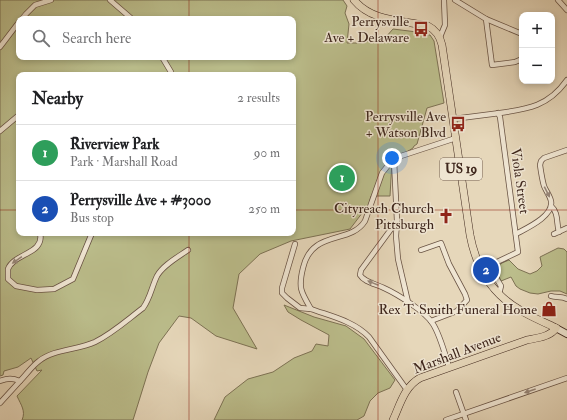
<!DOCTYPE html>
<html lang="en">
<head>
<meta charset="utf-8">
<style>
  :root { --surface:#fff; --page:#f2f2f2; --text:#202124; --muted:#757577; --line:#e0e0e0; --accent:#8f2418 }
  body { margin:0; font-family:"IM FELL Double Pica",serif; background:var(--page); color:var(--text) }
  .controls { position:absolute; right:12px; top:12px; display:grid; overflow:hidden; border-radius:8px; box-shadow:0 2px 6px #0003 }
  .controls button { width:36px; height:36px; display:grid; place-items:center; padding:0; border:0; border-bottom:1px solid var(--line); background:var(--surface); color:var(--text); font:20px sans-serif }
  .you { position:absolute; left:392px; top:158px; width:14px; height:14px; margin:-10px; border:3px solid #fff; border-radius:50%; background:#1a73e8; box-shadow:0 0 0 6px #1a73e833 }
  .badge { display:grid; place-items:center; width:26px; height:26px; border-radius:50%; background:var(--accent); color:#fff; font-size:13px; font-weight:700 }
  .pin { position:absolute; translate:-50% -50%; border:2px solid #fff; box-shadow:0 1px 4px #0006 }
  .list { margin:0; padding:0; list-style:none }
  h2 { display:flex; justify-content:space-between; align-items:center; height:52px; margin:0; padding:0 16px; font-size:17px }
  h2 small { font-size:13px; font-weight:400; color:var(--muted) }
  .list li { display:grid; grid-template-columns:26px 1fr auto; gap:12px; align-items:center; box-sizing:border-box; height:56px; padding:0 16px; border-top:1px solid var(--line) }
  .list b { display:block; font-size:15px; white-space:nowrap }
  .list p { margin:0; font-size:13px; white-space:nowrap; color:var(--muted) }
  .list em { font-size:13px; font-style:normal; color:var(--muted) }
  .icon { flex:none; width:22px; height:22px; fill:none; stroke:currentColor; stroke-width:2; stroke-linecap:round; stroke-linejoin:round }
  .map { position:relative; flex:none; width:567px; height:420px; overflow:hidden }
  .search { position:absolute; background:var(--surface); box-shadow:0 2px 6px #0003; left:16px; top:16px; width:280px; height:44px; display:flex; align-items:center; gap:10px; box-sizing:border-box; padding:0 14px; border-radius:8px; color:var(--muted); font-size:15px }
  .panel { position:absolute; background:var(--surface); box-shadow:0 2px 6px #0003; left:16px; top:72px; width:280px; height:164px; border-radius:8px }
  .map>svg:first-child { display:block }
  .green { fill:#bbbd8b; stroke:#7d7254; fill-rule:evenodd }
  .lines { fill:none; stroke-linecap:round; stroke-linejoin:round }
  .street-casing { stroke:#695344; stroke-width:6 }
  .secondary-casing { stroke:#3f271d; stroke-width:8 }
  .primary-casing { stroke:#3f271d; stroke-width:8 }
  .street { stroke:#efe5d2; stroke-width:4.5 }
  .secondary { stroke:#efe5d2; stroke-width:6 }
  .primary { stroke:#e6d7ba; stroke-width:7 }
  .oneway { fill:#978678 }
  .grid { fill:none; stroke:#8f2418; stroke-width:1; stroke-opacity:0.55 }
  .labels { text-anchor:middle; dominant-baseline:central; stroke-width:3; stroke-linejoin:round; paint-order:stroke }
  .shield { fill:#efe5d2; stroke:#746053; stroke-width:1 }
  .shield-label { font-size:13px; font-weight:bold; fill:#3f271d }
  .poi-label { font-size:14px; fill:#3f271d; stroke:#efe5d2; text-anchor:end }
  .street-label { font-size:14px; fill:#3f271d; stroke:#efe5d2 }
</style>
</head>
<body>
<div class="map">
<svg width="567" height="420" viewBox="0 0 567 420">
  <rect width="100%" height="100%" fill="#e6d7ba"/>
  <filter id="stains"><feTurbulence type="fractalNoise" baseFrequency=".005" numOctaves="4"/><feColorMatrix values="0 0 0 0 .2 0 0 0 0 .09 0 0 0 0 .02 0 0 0 .5 -.17"/></filter>
  <radialGradient id="worn" r=".72"><stop offset=".6" stop-color="#630" stop-opacity="0"/><stop offset="1" stop-color="#630" stop-opacity=".3"/></radialGradient>
  <g class="green">
    <path d="M0 0H343L347 6 345 13 349 24 347 43H360L385 38 393 29 425 33 427 35H430L434 41 444 103 427 108 417 144 414 146 413 148 392 161 390 196H371L369 204 350 229 291 241 260 254 239 274 233 308 257 349 216 336 191 318 179 316 159 343 148 372 133 420H22C26 411 21 405 17 396L42 370 37 371 31 358 18 367 4 371 3 375 0 376ZM19 19H293V57H19ZM19 75H293V233H19Z"/>
    <path d="M558 248 564 249 567 252V294L560 291H551L538 294 530 293 520 289 516 286 511 277 501 281 495 268 502 263 509 260 518 269 530 274 537 271 542 266 540 257Z"/>
    <path d="M284 305 314 317 346 326 364 339 395 380 390 388 378 393 370 401 364 416 357 420H214L225 397 248 379 273 372 294 358 312 351 316 344 328 346 329 335 301 320 288 312Z"/>
  </g>
  <g class="lines">
    <defs>
      <g id="street">
        <path d="M110 0 132 19"/>
        <path d="M455 0 486 19 522 34"/>
        <path d="M558 0 567 10"/>
        <path d="M22 19 26 14 35 5 51 0"/>
        <path d="M486 19 492 65 515 62 522 59"/>
        <path d="M440 37 445 25 444 0"/>
        <path d="M0 47 19 22"/>
        <path d="M162 57 171 72V75"/>
        <path d="M498 113 500 117 518 252 497 262 491 266 492 271 501 286 499 294"/>
        <path d="M453 119C469 117 484 115 500 113 528 109 549 106 567 80"/>
        <path d="M0 131 19 115"/>
        <path d="M394 160 397 221 396 236 398 259 408 302"/>
        <path d="M551 206C559 213 556 223 559 232"/>
        <path d="M397 221 361 270 360 275C364 282 376 284 384 288 397 294 425 311 433 324 440 335 445 354 449 367"/>
        <path d="M40 233C45 254 14 253 8 269 8 272 8 276 8 279L16 286 37 290 54 289 73 279 92 233"/>
        <path d="M516 234C527 228 554 216 551 201 550 196 546 191 544 186 542 179 541 172 540 165L541 161 544 158 567 150"/>
        <path d="M554 234 567 228"/>
        <path d="M295 244 282 288V293L287 298 300 308 311 309"/>
        <path d="M421 250 441 243 449 264 465 294 467 300 457 311 431 321"/>
        <path d="M551 296C556 298 561 296 567 299"/>
        <path d="M0 381C8 378 12 378 20 381 26 375 32 366 39 361 54 349 78 350 95 342 113 333 127 320 143 308 150 299 152 286 157 276 163 265 178 257 188 250"/>
        <path d="M407 390 369 337C354 321 330 316 311 309 301 292 298 288 303 268 312 229 350 245 365 221L382 173 390 163 401 156 456 138"/>
        <path d="M456 392 466 420"/>
        <path d="M0 403 20 381"/>
        <path d="M446 420 567 378"/>
      </g>
      <path id="secondary" d="M556 328 567 334"/>
      <g id="primary">
        <path d="M354 0C372 22 402 20 428 26 436 30 440 36 442 45L470 235C476 267 492 294 520 310 531 317 544 322 556 328"/>
        <path d="M393 420C400 405 404 387 420 378L527 340C537 338 550 337 556 328"/>
      </g>
    </defs>
    <use href="#street" class="street-casing"/>
    <use href="#secondary" class="secondary-casing"/>
    <use href="#primary" class="primary-casing"/>
    <use href="#street" class="street"/>
    <use href="#secondary" class="secondary"/>
    <use href="#primary" class="primary"/>
  </g>
  <defs><path id="oneway-solid" d="M-6-.8H1V-3.2L6.5 0L1 3.2V.8H-6Z"/></defs>
  <g class="oneway">
    <use href="#oneway-solid" transform="translate(547 192) rotate(63)"/>
    <use href="#oneway-solid" transform="translate(17 260) rotate(145)"/>
    <use href="#oneway-solid" transform="translate(373 283) rotate(-158)"/>
    <use href="#oneway-solid" transform="translate(530 391) rotate(161)"/>
  </g>
  <path class="grid" d="M189 0V19M378 0V420M189 57V75M0 210H19M293 210H567M189 233V420"/>
  <defs>
    <symbol id="bus-bare" viewBox="-9 -9 18 18"><path d="M-5-6H5V4H4V6H2V4H-2V6H-4V4H-5ZM-3.5-4V0h7V-4ZM-3.5 1.2v1.5H-2V1.2ZM2 1.2v1.5H3.5V1.2Z" fill="#8f2418" stroke="#efe5d2" stroke-width="2.5" paint-order="stroke"/></symbol>
    <symbol id="church-bare" viewBox="-9 -9 18 18"><path d="M-1.2-6h2.4v3.5h3.3v2.4h-3.3V6h-2.4V-.1h-3.3v-2.4h3.3Z" fill="#8f2418" stroke="#efe5d2" stroke-width="2.5" paint-order="stroke"/></symbol>
    <symbol id="shop-bare" viewBox="-9 -9 18 18"><path d="M-5-2.5h2.3a2.7 3.5 0 0 1 5.4 0H5L5.5 6h-11ZM-1.5-2.5h3a1.5 2.3 0 0 0-3 0Z" fill="#8f2418" stroke="#efe5d2" stroke-width="2.5" paint-order="stroke"/></symbol>
  </defs>
  <g fill-rule="evenodd">
    <use href="#bus-bare" x="410" y="18" width="22" height="22"/>
    <use href="#bus-bare" x="447" y="113" width="22" height="22"/>
    <use href="#church-bare" x="435" y="205" width="22" height="22"/>
    <use href="#shop-bare" x="538" y="298" width="22" height="22"/>
  </g>
  <g class="labels">
    <rect class="shield" x="440" y="158" width="42" height="22" rx="3"/>
    <g class="shield-label">
      <text x="461" y="169">US 19</text>
    </g>
    <g class="poi-label">
      <text x="409" y="21">Perrysville<tspan x="409" dy="16">Ave + Delaware</tspan></text>
      <text x="446" y="116">Perrysville Ave<tspan x="446" dy="16">+ Watson Blvd</tspan></text>
      <text x="434" y="208">Cityreach Church<tspan x="434" dy="16">Pittsburgh</tspan></text>
      <text x="537" y="309">Rex T. Smith Funeral Home</text>
    </g>
    <g class="street-label">
      <text transform="translate(520 181) rotate(82)">Viola Street</text>
      <text transform="translate(457 353) rotate(-21)">Marshall Avenue</text>
    </g>
  </g>
  <rect width="100%" height="100%" filter="url(#stains)"/>
  <rect width="100%" height="100%" fill="url(#worn)"/>
</svg>
<div class="controls">
<button>+</button>
<button>−</button>
</div>
<div class="you"></div>
<div class="pin badge" style="left:342px;top:178px;background:#2e9e5b">1</div>
<div class="pin badge" style="left:486px;top:270px;background:#1a4fb4">2</div>
<div class="search"><svg class="icon" aria-label="search" viewBox="0 0 24 24"><circle cx="10" cy="10" r="6"/><path d="M15 15l6 6"/></svg>Search here</div>
<section class="panel">
<h2>Nearby<small>2 results</small></h2>
<ul class="list">
<li><span class="badge" style="background:#2e9e5b">1</span><div><b>Riverview Park</b><p>Park · Marshall Road</p></div><em>90 m</em></li>
<li><span class="badge" style="background:#1a4fb4">2</span><div><b>Perrysville Ave + #3000</b><p>Bus stop</p></div><em>250 m</em></li>
</ul>
</section>
</div>
</body>
</html>
